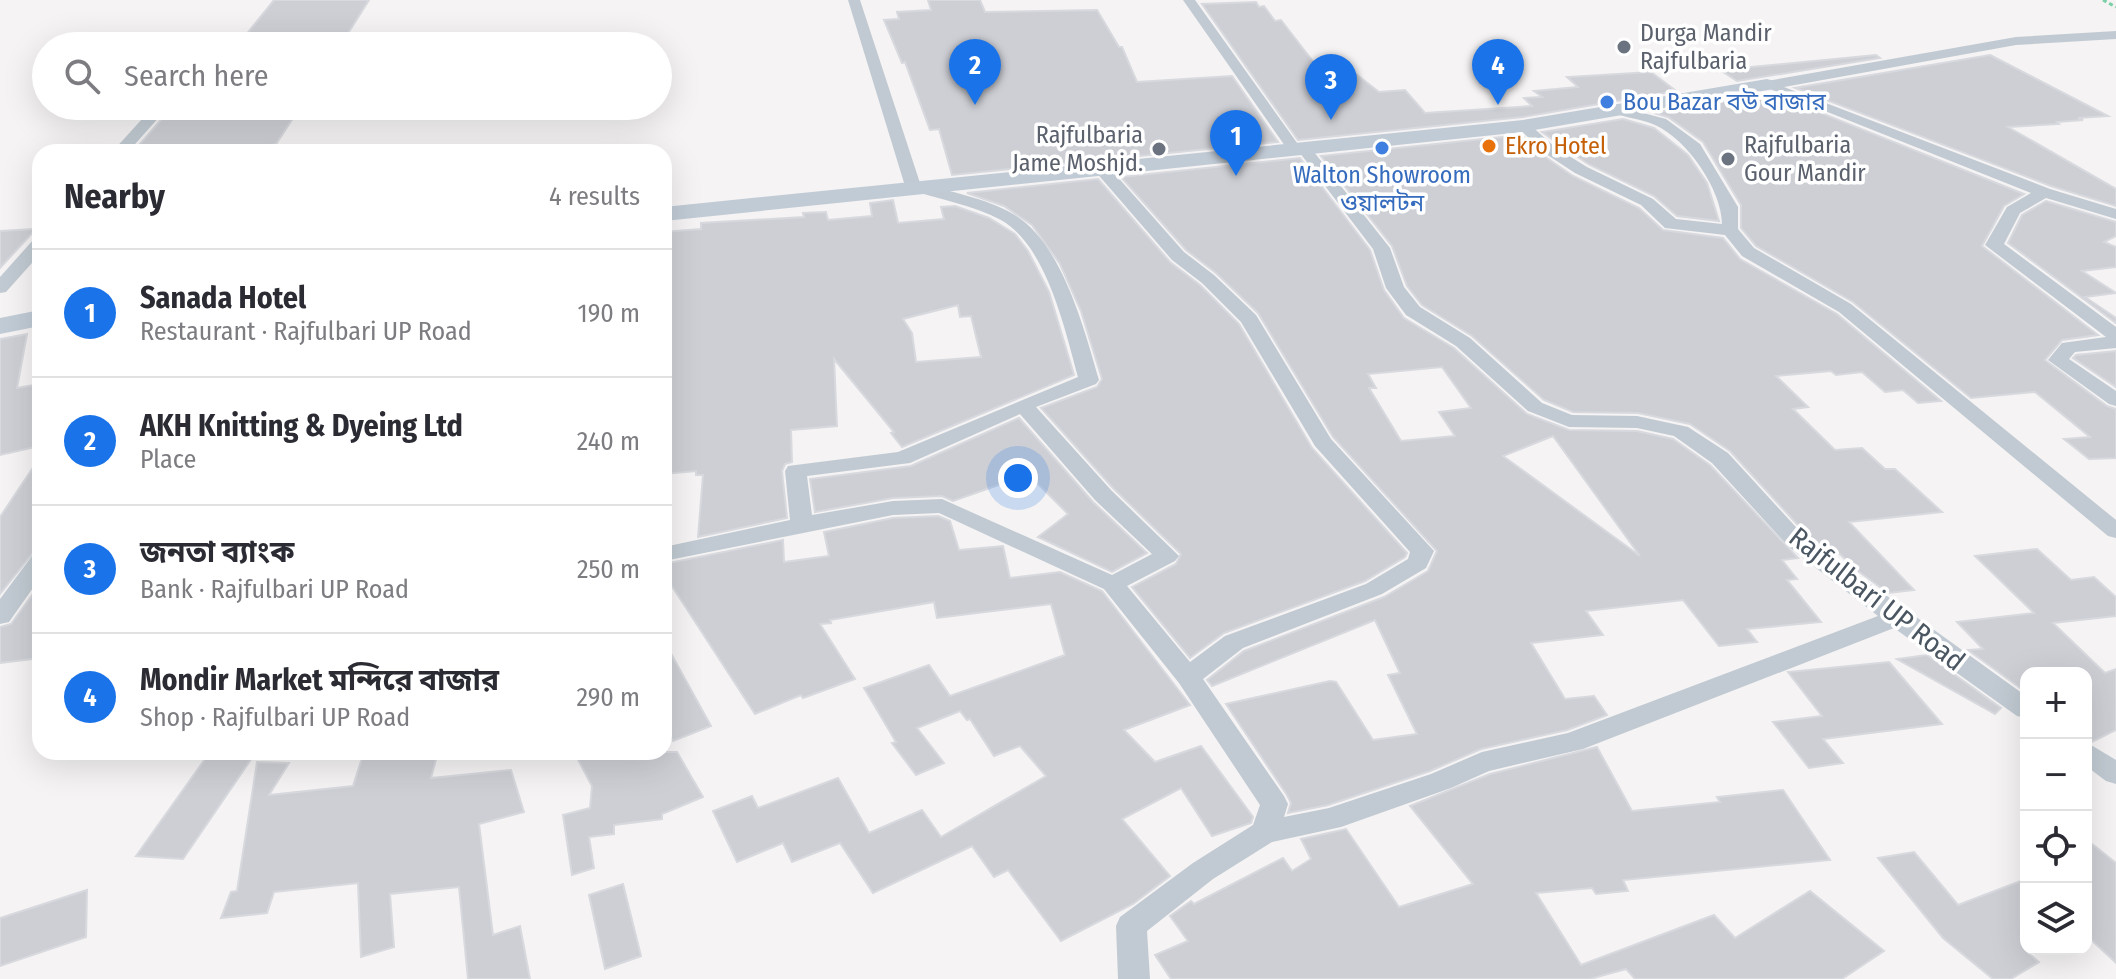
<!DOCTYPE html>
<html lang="en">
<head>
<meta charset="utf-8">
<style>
  :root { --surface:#fff; --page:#f2f2f3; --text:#2b2b33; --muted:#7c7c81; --line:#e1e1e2; --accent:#1a73e8 }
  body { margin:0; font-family:"Fira Sans Condensed","Noto Sans Bengali",sans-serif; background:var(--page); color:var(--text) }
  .controls { position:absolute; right:24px; bottom:24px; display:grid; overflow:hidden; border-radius:16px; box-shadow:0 8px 32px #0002 }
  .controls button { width:72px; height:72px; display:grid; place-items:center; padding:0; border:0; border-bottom:2px solid var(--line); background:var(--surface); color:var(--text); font:40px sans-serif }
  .you { position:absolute; left:1018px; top:478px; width:28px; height:28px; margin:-20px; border:6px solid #fff; border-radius:50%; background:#1a73e8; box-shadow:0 0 0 12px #1a73e833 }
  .badge { display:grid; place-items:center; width:52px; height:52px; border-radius:50%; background:var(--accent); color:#fff; font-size:26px; font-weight:700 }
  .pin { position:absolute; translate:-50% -66px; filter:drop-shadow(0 2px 4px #0008) }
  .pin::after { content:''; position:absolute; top:42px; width:28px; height:24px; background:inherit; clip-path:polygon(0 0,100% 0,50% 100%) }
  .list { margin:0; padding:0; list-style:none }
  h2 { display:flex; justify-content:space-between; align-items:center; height:104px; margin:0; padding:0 32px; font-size:34px }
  h2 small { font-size:26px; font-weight:400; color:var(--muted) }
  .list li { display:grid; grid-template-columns:52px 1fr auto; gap:24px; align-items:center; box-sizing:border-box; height:128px; padding:0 32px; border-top:2px solid var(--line) }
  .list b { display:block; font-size:30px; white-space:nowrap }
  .list p { margin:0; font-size:26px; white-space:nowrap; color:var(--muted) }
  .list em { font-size:26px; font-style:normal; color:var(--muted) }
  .icon { flex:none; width:44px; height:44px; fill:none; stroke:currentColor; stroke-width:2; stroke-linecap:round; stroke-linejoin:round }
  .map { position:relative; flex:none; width:2116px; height:979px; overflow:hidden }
  .search { position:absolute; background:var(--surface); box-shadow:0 8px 32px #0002; left:32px; top:32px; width:640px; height:88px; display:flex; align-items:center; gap:20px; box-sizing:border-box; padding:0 28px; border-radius:44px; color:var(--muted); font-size:30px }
  .panel { position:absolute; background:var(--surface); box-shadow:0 8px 32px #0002; left:32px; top:144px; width:640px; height:616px; border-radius:24px }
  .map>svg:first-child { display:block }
  .building { fill:#cdcfd5; stroke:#d7d9de; stroke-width:2; fill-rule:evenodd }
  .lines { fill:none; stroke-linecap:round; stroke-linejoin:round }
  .path { stroke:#7ad0a6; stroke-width:3; stroke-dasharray:4 3; stroke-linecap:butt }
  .street { fill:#c1cad2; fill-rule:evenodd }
  .secondary { fill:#c1cbd6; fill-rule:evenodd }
  .worship-dot { fill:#6b7280; stroke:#fff; stroke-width:3 }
  .shop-dot { fill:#3f7fe0; stroke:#fff; stroke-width:3 }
  .food-dot { fill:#e8710a; stroke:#fff; stroke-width:3 }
  .labels { text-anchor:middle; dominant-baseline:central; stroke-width:7; stroke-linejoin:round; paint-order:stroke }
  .far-worship-label { font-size:24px; fill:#5b616d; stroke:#fff; text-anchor:start }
  .far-shop-label { font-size:24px; fill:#366cbe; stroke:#fff; text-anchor:start }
  .far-food-label { font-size:24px; fill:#c56008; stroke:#fff; text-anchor:start }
  .street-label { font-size:28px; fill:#4a5661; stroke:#fff }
</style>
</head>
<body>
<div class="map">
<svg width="2116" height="979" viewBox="0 0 2116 979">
  <rect width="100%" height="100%" fill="#f5f3f3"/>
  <g class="building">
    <path d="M274 0H369L340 46H237Z"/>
    <path d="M928 0H980L985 12 1097 10 1119 47H1122L1137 82 1232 76 1278 142 952 175 939 129 930 130 905 62 902 63 884 20 899 19 897 12 931 10Z"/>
    <path d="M1256 2 1259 7 1264 6 1275 21 1281 20 1315 64 1337 59 1379 92 1405 90 1425 113 1532 106 1524 98 1542 97 1534 91 1578 87 1567 77 1651 72 1676 91 1523 117 1298 140 1202 4Z"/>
    <path d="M1876 55 1880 58 1737 81 1720 70Z"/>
    <path d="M1990 55 2108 116 2078 118 2083 120 2057 122 2059 124 2008 127 2116 189V206L2051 186 1795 88Z"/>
    <path d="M1771 93 2024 194 2004 206 1982 246 2098 335 2062 340 2045 360 2107 406 2116 409V458L2089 459 2064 439 2090 437 2035 392 1971 398 1853 302 1756 246 1741 228V205L1703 142 1668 117 1654 113Z"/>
    <path d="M173 106H301L276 144 271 145 267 152H133Z"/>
    <path d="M1623 119 1654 128 1688 155 1707 183 1719 221 1677 216 1654 196 1588 164 1542 132Z"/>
    <path d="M1521 135 1544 156 1573 176 1639 208 1663 230 1723 238 1740 259 1837 314 1941 401 1918 403 1903 390 1885 392 1862 372 1836 375 1831 371 1776 376 1808 407 1793 409 1835 450 1862 448 1885 469H1895L1942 512 1849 522 1914 590 1888 593 1854 568 1840 554H1834L1807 535 1730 451 1690 424 1638 413 1573 412 1544 400 1472 336 1422 305 1407 286 1392 246 1321 156Z"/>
    <path d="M1300 158 1370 250 1384 290 1404 318 1454 348 1527 414 1569 430 1637 431 1673 439 1710 465 1798 558 1782 560 1797 579 1787 580 1821 622 1747 629 1757 642 1719 646 1683 600 1586 611 1603 635 1531 643 1565 699 1594 696 1607 715 1567 730 1481 749 1430 771 1328 805 1288 813 1291 803 1287 795 1226 704 1330 681 1336 682 1373 740 1417 734 1388 675 1400 673 1375 620 1212 686 1207 680 1244 651 1384 597 1428 571 1437 551 1333 437 1258 313 1216 273 1186 250 1121 177ZM1442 367 1471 408 1439 412 1455 436 1401 441 1369 388H1376L1368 374ZM1553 436 1640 556 1503 456Z"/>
    <path d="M1098 179 1170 262 1200 285 1239 324 1312 448 1407 553 1405 557 1365 581 1224 633 1190 658 1132 587 1176 564 1181 554 1113 488 1041 408 1097 387 1102 379 1081 311 1060 264 1032 225 1004 206 967 193Z"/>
    <path d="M893 200 898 223 944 219 941 207 955 206 989 218 1015 234 1028 251 1049 292 1074 375 902 447 891 433 894 432 834 359 837 426 791 430 792 462 785 464 782 471 787 518 698 537 703 475H696V471L664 474V232L701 229V223L804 217 803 213 826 212 828 220 872 216 870 203ZM958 305 960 317 971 316 981 357 916 362 912 333 903 319Z"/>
    <path d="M2046 201 2116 222V236L2104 242 2116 247V267L2082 271 2116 293 2085 297 2116 318V323L2008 243 2022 215Z"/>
    <path d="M36 229 0 268V231Z"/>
    <path d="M27 334 17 388 40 384V446L0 455V339Z"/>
    <path d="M2116 351V387L2073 358 2076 355Z"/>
    <path d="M1019 418 1093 502 1147 553 1112 572 1038 537 1068 514 1037 483 1019 490 1010 481 953 501 942 496 893 498 815 512 810 479 911 466Z"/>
    <path d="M40 457V544L0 594V517Z"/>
    <path d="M938 516 950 521 959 550 1003 546 1010 578 1060 572 1102 591 1190 705 1124 730 1155 762 1201 746 1253 817 1251 823 1212 836 1181 788 1122 819 1170 876 1133 904 1061 941 1008 870 994 877 972 846 873 893 840 843 792 862 783 843 737 862 713 811 752 796 758 808 838 778 869 833 922 810 941 837 1046 776 1020 746 994 756 970 719 967 720 960 711 917 728 944 763 916 775 892 743 896 742 864 688 929 665 950 696 1065 655 1051 604 937 618 934 602 830 620 831 623 820 624 855 679 803 698 801 695 755 714 664 574V564L783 540 784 562 829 556 824 532 893 518Z"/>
    <path d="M2037 549 2071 580 2094 577 2116 597V616L2053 623 2105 673 2116 669V730L2092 742 2086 739V673H2026V687L2023 690 1968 650 1983 649 1957 622 2034 613 1975 556Z"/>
    <path d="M40 584V658L0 663V627L11 624Z"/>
    <path d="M664 641 711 726 673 741 664 724Z"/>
    <path d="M1927 655 2001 708 1995 714 1897 659Z"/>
    <path d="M1889 662 1942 724 1823 739 1843 763 1809 768 1773 722 1822 716 1788 672Z"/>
    <path d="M1597 747 1632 811 1720 802 1717 797 1783 790 1830 860 1623 880 1628 891 1596 894 1592 888 1536 893 1581 965 1714 915 1735 938 1810 891 1884 951 1842 979H1635L1626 969 1590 979H1171L1155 955 1188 941 1170 916 1191 901 1194 904 1283 858 1292 871 1311 859 1301 839 1346 829 1399 907 1473 884 1410 806 1490 774Z"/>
    <path d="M210 752H256L183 859 136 856Z"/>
    <path d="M364 752H438L431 778 511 770 524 812 479 824 493 935 520 926 530 979H468L459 887 390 894 394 947 361 957 358 883 274 892 267 913 221 918 231 892 237 891 257 762 289 763 269 795 353 786Z"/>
    <path d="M574 752H677L703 797 662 814V819L614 825V834L589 837 594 868 572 875 563 815 590 808 592 786Z"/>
    <path d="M2086 839 2116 863V963L2086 935Z"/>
    <path d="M1914 852 1958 905 2026 879V951L2039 962 2011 979H1993L1943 938 1878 858Z"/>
    <path d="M623 884 641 956 605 969 589 895Z"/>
    <path d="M87 890 86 937 0 966V918Z"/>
  </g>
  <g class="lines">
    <path class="path" d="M2103 0 2116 7"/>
    <g class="street">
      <path d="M848 0H860L920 183C950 192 986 198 1013 214 1062 242 1084 329 1099 380L1096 384 1036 407 1111 490 1179 556 1175 561 1127 586 1190 662 1225 636 1366 584 1408 559 1410 552 1315 446 1241 322 1202 283 1172 260 1095 171V165H1107L1184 252 1214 275 1256 315 1331 439 1434 551 1426 568 1382 594 1243 648 1203 679 1284 796 1288 804 1284 817 1329 808 1431 774 1482 752 1568 733 1878 616 1789 547 1712 463 1674 436 1637 428 1569 427 1528 411 1456 346 1406 315 1386 288 1373 249 1300 153H1290L1183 0H1195L1300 147H1310L1390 248 1404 287 1420 307 1470 338 1542 403 1572 415 1637 416 1688 427 1728 453 1805 537 2026 696V718L2017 716 1894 628 1583 749 1489 771 1451 788 1341 827 1272 842 1213 879 1147 931 1150 979H1118L1116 926 1120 917 1193 863 1253 825 1260 805 1179 683 1104 589 939 513 893 515 664 561V547L790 520 785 471 788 466 898 452 1078 377C1065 330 1047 246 1001 220 973 205 938 199 907 189L905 186ZM1020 414 1095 500 1152 554 1112 575 942 499 893 501 812 515 807 476 910 463Z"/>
      <path d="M2116 31V39L2016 45 1784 87 2050 189 2116 209V219L2046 198 2020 213 2004 244 2116 327V348L2075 352 2069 359 2116 391V406L2109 404 2048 360 2062 343 2106 337 1985 245 2007 207 2031 193 1760 85 1767 81 2016 37Z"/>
      <path d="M154 106H169L128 152H112Z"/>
      <path d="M1624 108 1666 119 1700 144 1738 207V229L1754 248 1851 304 2116 520V538L2108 536 1839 312 1742 256 1725 235 1665 228 1641 205 1575 173 1546 154 1516 126 1518 123H1528L1556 148 1587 167 1653 199 1676 219 1722 224C1722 190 1687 139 1655 125 1644 120 1630 118 1619 115V109Z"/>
      <path d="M40 238V254L6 292 0 293V277L34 239Z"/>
      <path d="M40 554V578L9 622 0 624V599L32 556Z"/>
      <path d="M2086 742 2116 760V784L2106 781 2086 766Z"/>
    </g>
    <g class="secondary">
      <path d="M1767 79 1774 81 1777 85 1774 89 1523 132 664 221V207L1523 120Z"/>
      <path d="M40 310V326L0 334V318Z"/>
    </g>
  </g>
  <g class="worship-dot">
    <circle cx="1624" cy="47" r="8"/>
    <circle cx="1159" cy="149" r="8"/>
    <circle cx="1728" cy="159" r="8"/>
  </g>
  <g class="shop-dot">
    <circle cx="1607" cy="102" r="8"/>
    <circle cx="1382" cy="148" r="8"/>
  </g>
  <circle class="food-dot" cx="1489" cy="146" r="8"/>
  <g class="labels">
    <g class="far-worship-label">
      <text x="1640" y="33">Durga Mandir<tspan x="1640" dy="28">Rajfulbaria</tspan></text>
      <text x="1143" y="135" text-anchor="end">Rajfulbaria<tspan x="1143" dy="28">Jame Moshjd.</tspan></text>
      <text x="1744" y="145">Rajfulbaria<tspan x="1744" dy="28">Gour Mandir</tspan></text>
    </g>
    <g class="far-shop-label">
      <text x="1623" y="102">Bou Bazar বউ বাজার</text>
      <text x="1382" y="175" text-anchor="middle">Walton Showroom<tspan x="1382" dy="28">ওয়ালটন</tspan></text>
    </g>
    <g class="far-food-label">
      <text x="1505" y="146">Ekro Hotel</text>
    </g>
    <g class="street-label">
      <text transform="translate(1877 599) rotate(38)">Rajfulbari UP Road</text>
    </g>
  </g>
</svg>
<div class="controls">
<button>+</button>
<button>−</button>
<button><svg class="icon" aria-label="locate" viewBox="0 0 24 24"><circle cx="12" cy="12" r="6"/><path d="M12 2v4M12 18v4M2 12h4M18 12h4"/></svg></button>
<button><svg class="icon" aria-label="layers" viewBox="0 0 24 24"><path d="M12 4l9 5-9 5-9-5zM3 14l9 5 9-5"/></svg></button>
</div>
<div class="you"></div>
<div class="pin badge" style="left:1236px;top:176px">1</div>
<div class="pin badge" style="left:975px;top:105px">2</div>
<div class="pin badge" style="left:1331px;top:120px">3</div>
<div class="pin badge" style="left:1498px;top:105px">4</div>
<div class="search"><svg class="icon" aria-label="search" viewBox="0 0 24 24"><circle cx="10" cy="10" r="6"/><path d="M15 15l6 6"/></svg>Search here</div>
<section class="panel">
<h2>Nearby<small>4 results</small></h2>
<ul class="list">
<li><span class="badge">1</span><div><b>Sanada Hotel</b><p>Restaurant · Rajfulbari UP Road</p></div><em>190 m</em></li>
<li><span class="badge">2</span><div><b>AKH Knitting &amp; Dyeing Ltd</b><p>Place</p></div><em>240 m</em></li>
<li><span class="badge">3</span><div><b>জনতা ব্যাংক</b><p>Bank · Rajfulbari UP Road</p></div><em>250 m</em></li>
<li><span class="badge">4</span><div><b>Mondir Market মন্দিরে বাজার</b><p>Shop · Rajfulbari UP Road</p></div><em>290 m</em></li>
</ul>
</section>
</div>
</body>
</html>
